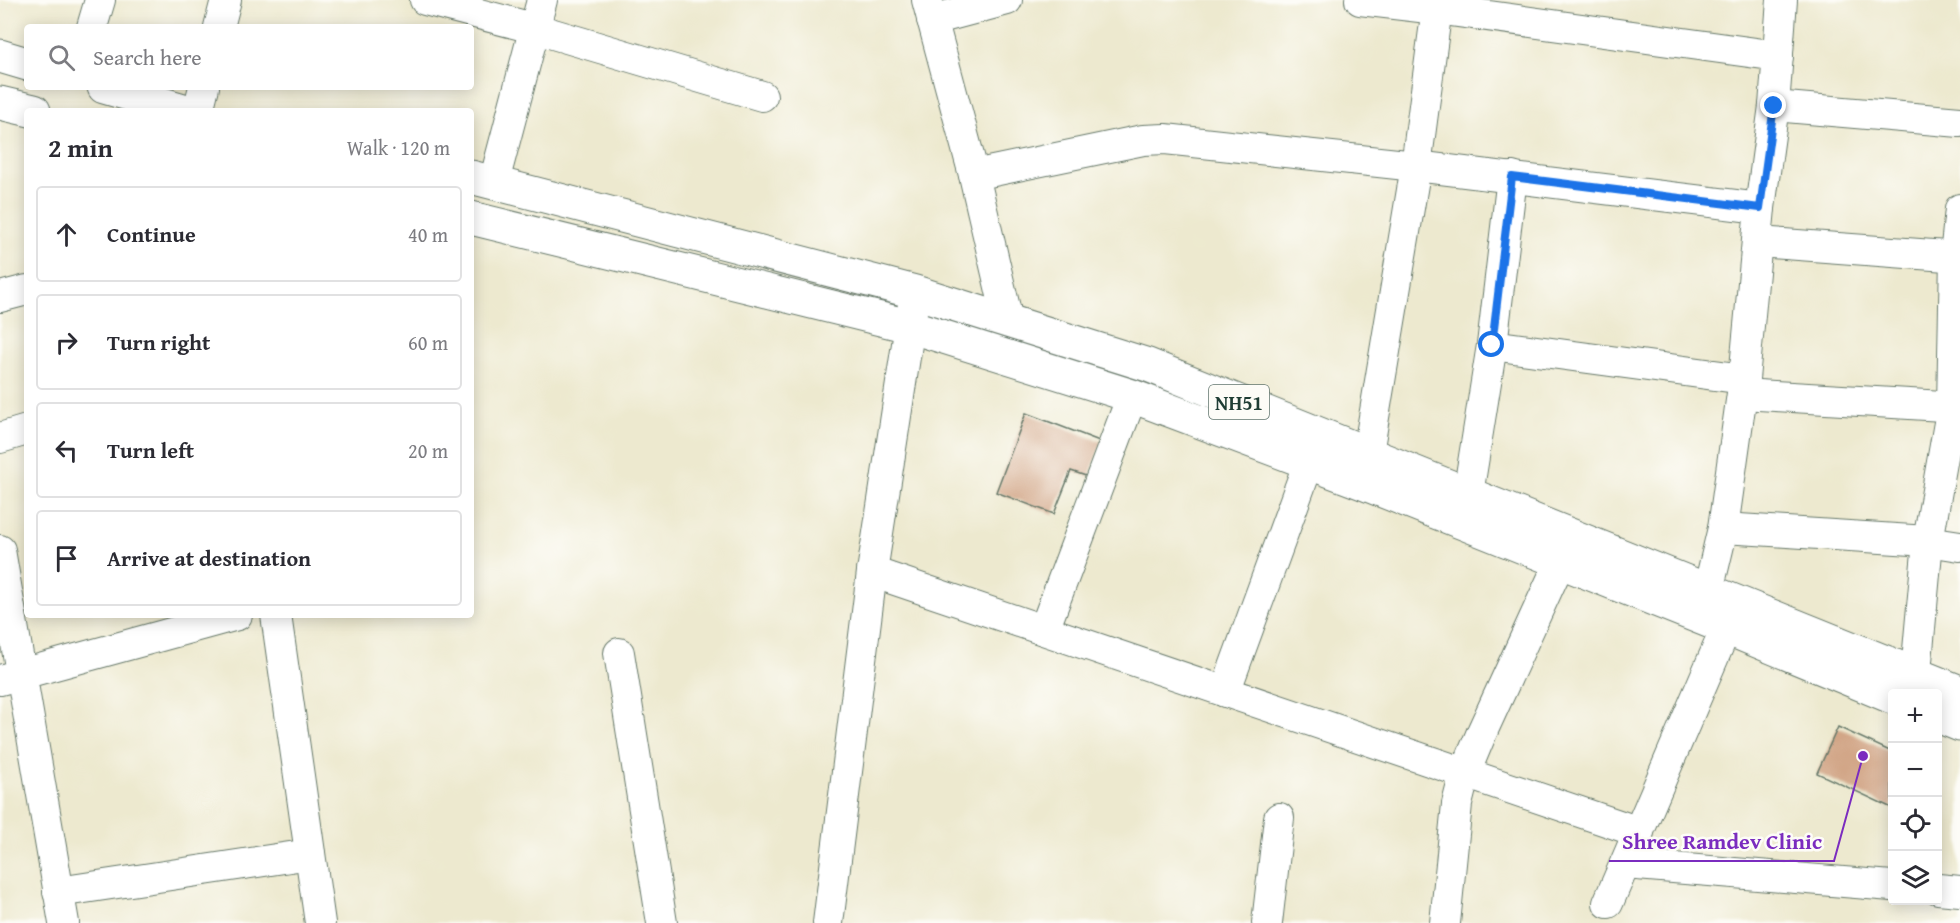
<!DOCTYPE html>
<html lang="en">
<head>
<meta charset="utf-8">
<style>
  :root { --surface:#fff; --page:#f7f7f7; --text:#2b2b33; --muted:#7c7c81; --line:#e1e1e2 }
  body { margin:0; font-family:"Gentium Book Plus",serif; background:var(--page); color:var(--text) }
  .controls { position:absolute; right:18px; bottom:18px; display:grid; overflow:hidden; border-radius:6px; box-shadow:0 3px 15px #0003 }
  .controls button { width:54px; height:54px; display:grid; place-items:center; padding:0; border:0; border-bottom:2px solid var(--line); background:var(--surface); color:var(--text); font:30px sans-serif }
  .stop { position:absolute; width:18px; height:18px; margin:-14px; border:4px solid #1a73e8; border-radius:50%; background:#fff }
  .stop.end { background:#1a73e8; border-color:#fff; box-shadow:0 2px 6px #0008 }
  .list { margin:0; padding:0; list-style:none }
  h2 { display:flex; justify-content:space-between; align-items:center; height:78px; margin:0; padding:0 24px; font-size:26px }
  h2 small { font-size:20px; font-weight:400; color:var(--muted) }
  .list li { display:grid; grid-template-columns:39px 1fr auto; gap:18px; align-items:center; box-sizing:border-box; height:96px; margin:0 12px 12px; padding:0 12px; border:2px solid var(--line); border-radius:6px }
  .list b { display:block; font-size:22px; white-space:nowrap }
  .list em { font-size:20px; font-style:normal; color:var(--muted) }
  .icon { flex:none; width:33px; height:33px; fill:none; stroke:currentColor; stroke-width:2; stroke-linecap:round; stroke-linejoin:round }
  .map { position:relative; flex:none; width:1960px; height:923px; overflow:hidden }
  .search { position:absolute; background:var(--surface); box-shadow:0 3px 15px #0003; left:24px; top:24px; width:450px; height:66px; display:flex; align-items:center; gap:15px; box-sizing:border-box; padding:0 21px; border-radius:6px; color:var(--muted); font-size:22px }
  .panel { position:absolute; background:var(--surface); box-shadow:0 3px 15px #0003; left:24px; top:108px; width:450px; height:510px; border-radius:6px }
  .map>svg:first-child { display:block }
  .building { fill:#d2a687 }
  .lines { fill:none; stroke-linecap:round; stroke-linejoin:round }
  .street-casing { stroke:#67796a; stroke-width:32 }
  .highway-casing { stroke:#67796a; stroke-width:35 }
  .street { stroke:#fff; stroke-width:30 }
  .highway { stroke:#fff; stroke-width:33 }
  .route { stroke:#1a73e8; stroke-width:8 }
  .labels { text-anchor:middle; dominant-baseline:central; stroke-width:5; stroke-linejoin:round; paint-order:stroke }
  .shield { fill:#fdfcf7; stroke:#62766e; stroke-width:1.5 }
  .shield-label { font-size:20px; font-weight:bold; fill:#1f3d34 }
  .leader { fill:none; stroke:#7b2cbf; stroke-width:2 }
  .callout-dot { fill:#7b2cbf; stroke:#fdfcf7; stroke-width:2 }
  .callout-label { font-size:22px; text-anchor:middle; font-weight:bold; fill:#7b2cbf; stroke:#fdfcf7; stroke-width:5; stroke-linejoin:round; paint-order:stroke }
</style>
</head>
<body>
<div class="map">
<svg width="1960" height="923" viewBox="0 0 1960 923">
  <rect width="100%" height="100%" fill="#fdfcf7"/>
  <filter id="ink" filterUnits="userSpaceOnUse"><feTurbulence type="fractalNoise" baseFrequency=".0167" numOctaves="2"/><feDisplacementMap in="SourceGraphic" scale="12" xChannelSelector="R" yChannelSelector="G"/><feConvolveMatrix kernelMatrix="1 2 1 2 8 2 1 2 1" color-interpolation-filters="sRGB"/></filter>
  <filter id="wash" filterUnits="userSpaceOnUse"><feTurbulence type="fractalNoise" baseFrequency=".008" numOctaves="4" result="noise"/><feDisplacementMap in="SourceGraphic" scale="24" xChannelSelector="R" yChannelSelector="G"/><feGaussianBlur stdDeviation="1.35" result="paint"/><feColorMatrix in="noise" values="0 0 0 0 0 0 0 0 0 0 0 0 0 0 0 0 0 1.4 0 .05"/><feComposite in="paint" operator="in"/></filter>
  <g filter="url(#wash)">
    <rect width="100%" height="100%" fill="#ede9cf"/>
    <g id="blocks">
      <g class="building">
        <path d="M1026 413 1102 442 1089 477 1071 471 1054 514 996 492Z"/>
        <path d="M1838 727 1892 752V808L1817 773Z"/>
      </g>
    </g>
  </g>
  <g filter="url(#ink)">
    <use href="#blocks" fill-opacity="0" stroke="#67796a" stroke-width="1.5"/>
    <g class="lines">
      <defs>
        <g id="street">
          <path d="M425 0 533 28 762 96"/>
          <path d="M927 0 974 175 1008 321"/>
          <path d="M1360 0 1437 9 1778 56"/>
          <path d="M932 20 1007 0"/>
          <path d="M92 27 100 0"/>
          <path d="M219 27 226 0"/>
          <path d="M1774 106 1960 122"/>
          <path d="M198 111 204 87"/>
          <path d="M974 175 1143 140 1165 139 1416 166 1760 208"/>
          <path d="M494 182 542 0"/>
          <path d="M1758 242 1960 257"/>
          <path d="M0 297 27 290"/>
          <path d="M1492 345 1744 379"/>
          <path d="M1742 394 1960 407"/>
          <path d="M0 438 27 430"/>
          <path d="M1364 477 1416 166 1438 0"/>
          <path d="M1468 494 1492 345 1512 177"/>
          <path d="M1723 528 1928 541 1960 546"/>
          <path d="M0 550 64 923"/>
          <path d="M872 572 1639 832"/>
          <path d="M1708 591 1723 528 1744 379 1760 208 1774 106 1782 0"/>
          <path d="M276 615 320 923"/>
          <path d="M1044 630 1132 396"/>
          <path d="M619 653 662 923"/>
          <path d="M0 680 237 615"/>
          <path d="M1225 692 1309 462"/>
          <path d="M1914 694 1928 541 1952 406 1955 256 1960 209"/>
          <path d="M1625 864 1892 886"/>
          <path d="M1938 889 1960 891"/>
          <path d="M58 892 310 854"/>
          <path d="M1608 903 1736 605"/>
          <path d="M828 923 872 572 915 292"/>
          <path d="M1267 923 1279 818"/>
          <path d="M1445 923 1457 804 1465 773 1482 732 1560 562"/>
        </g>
        <g id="highway">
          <path d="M0 56 27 64"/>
          <path d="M104 87 187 111"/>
          <path d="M0 103 34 111"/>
          <path d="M471 177 915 292 1148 365 1960 692"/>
          <path d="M471 218 909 326 1132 396 1363 483 1726 628 1892 697"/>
          <path d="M1938 716 1960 725"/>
        </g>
      </defs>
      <use href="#street" class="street-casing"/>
      <use href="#highway" class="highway-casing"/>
      <use href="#street" class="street"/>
      <use href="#highway" class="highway"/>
    </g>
  </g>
  <g class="lines" filter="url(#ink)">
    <path class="route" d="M1492 345 1512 177 1760 208 1774 106"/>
  </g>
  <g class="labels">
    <rect class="shield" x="1209" y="385" width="60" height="34" rx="4.5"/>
    <g class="shield-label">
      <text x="1239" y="402">NH51</text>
    </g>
  </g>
  <path class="leader" d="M1863 756L1834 861H1609"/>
  <circle class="callout-dot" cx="1863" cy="756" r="6"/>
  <g class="callout-label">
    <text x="1722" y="849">Shree Ramdev Clinic</text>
  </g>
</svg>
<div class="controls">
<button>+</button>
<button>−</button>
<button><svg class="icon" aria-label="locate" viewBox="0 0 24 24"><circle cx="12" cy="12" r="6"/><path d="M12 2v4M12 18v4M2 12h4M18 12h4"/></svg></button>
<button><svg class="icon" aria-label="layers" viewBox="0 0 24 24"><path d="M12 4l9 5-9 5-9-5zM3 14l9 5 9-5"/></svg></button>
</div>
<div class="stop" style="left:1492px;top:345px"></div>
<div class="stop end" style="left:1774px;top:106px"></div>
<div class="search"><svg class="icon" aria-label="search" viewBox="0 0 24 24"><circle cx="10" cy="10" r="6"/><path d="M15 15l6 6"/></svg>Search here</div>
<section class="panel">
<h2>2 min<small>Walk · 120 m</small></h2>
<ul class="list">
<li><svg class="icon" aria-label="ahead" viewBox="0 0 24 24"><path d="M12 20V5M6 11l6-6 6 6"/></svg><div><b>Continue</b></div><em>40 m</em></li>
<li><svg class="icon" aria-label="right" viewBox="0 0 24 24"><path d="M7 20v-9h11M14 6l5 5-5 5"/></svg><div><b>Turn right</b></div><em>60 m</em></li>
<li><svg class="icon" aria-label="left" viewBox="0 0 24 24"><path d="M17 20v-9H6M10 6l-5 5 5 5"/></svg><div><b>Turn left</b></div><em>20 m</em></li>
<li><svg class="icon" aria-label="arrive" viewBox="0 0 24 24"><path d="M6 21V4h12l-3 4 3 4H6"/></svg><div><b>Arrive at destination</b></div></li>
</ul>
</section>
</div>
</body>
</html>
